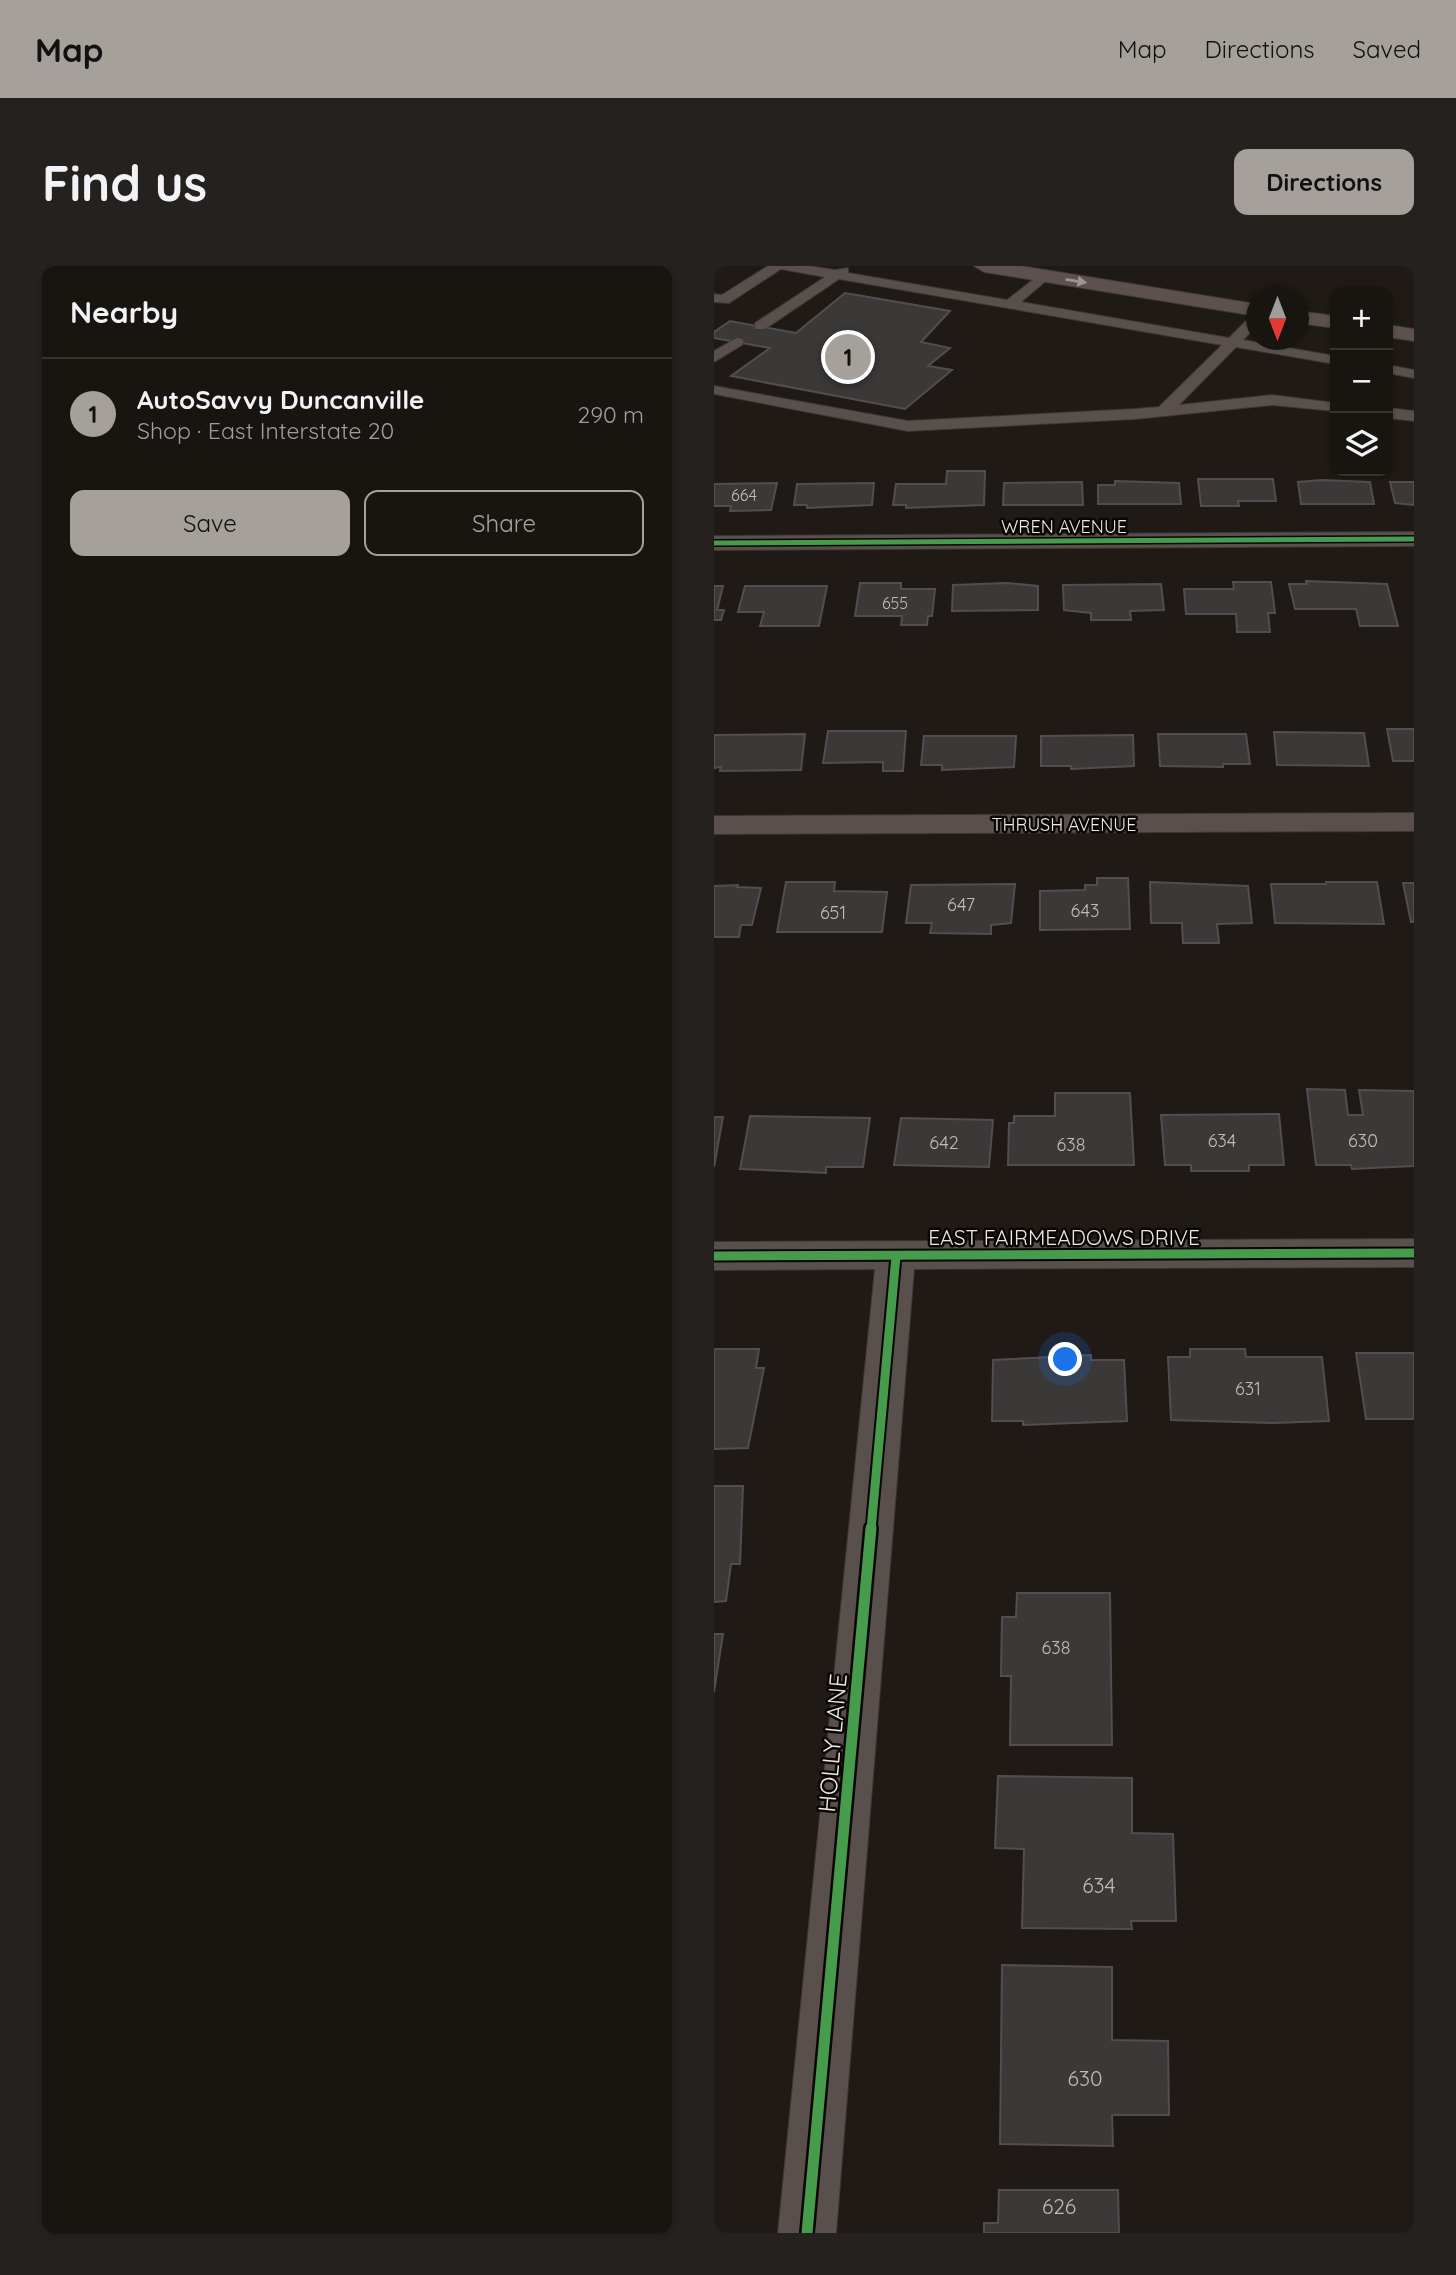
<!DOCTYPE html>
<html lang="en">
<head>
<meta charset="utf-8">
<style>
  :root { --surface:#181410; --page:#25211e; --text:#f1f3f6; --muted:#9f9e9f; --line:#363330; --accent:#a6a09b }
  body { margin:0; font-family:Quicksand,sans-serif; background:var(--page); color:var(--text) }
  .controls { position:absolute; right:21px; top:21px; display:grid; overflow:hidden; border-radius:14px; box-shadow:0 2px 5px #0004 }
  .controls button { width:63px; height:63px; display:grid; place-items:center; padding:0; border:0; border-bottom:2px solid var(--line); background:var(--surface); color:var(--text); font:35px sans-serif }
  .compass { position:absolute; left:532px; top:21px; width:63px; height:63px; border-radius:50%; background:var(--surface); box-shadow:0 2px 5px #0004; rotate:180deg }
  .you { position:absolute; left:352px; top:1094px; width:24px; height:24px; margin:-18px; border:5px solid #fff; border-radius:50%; background:#1a73e8; box-shadow:0 0 0 10px #1a73e833 }
  .badge { display:grid; place-items:center; width:46px; height:46px; border-radius:50%; background:var(--accent); color:#111; font-size:23px; font-weight:700 }
  .pin { position:absolute; translate:-50% -50%; border:4px solid #fff; box-shadow:0 2px 7px #0006 }
  .list { margin:0; padding:0; list-style:none }
  h2 { display:flex; justify-content:space-between; align-items:center; height:91px; margin:0; padding:0 28px; font-size:30px }
  h2 small { font-size:23px; font-weight:400; color:var(--muted) }
  .list li { display:grid; grid-template-columns:46px 1fr auto; gap:21px; align-items:center; box-sizing:border-box; height:112px; padding:0 28px; border-top:2px solid var(--line) }
  .list b { display:block; font-size:26px; white-space:nowrap }
  .list p { margin:0; font-size:23px; white-space:nowrap; color:var(--muted) }
  .list em { font-size:23px; font-style:normal; color:var(--muted) }
  .actions { display:flex; gap:14px; padding:21px 28px }
  .actions a { flex:1; padding:16px 0; border:2px solid var(--accent); border-radius:14px; text-align:center; font-size:24px; color:var(--accent) }
  .actions .main { background:var(--accent); color:#111 }
  .icon { flex:none; width:38px; height:38px; fill:none; stroke:currentColor; stroke-width:2; stroke-linecap:round; stroke-linejoin:round }
  .map { position:relative; flex:none; width:700px; height:1967px; overflow:hidden; border-radius:14px }
  header { display:flex; align-items:center; gap:42px; box-sizing:border-box; height:98px; padding:0 35px; background:var(--accent); color:#111 }
  header strong { font-size:33px }
  nav { display:flex; gap:38px; margin-inline-start:auto; font-size:24px }
  .intro { display:flex; align-items:center; justify-content:space-between; box-sizing:border-box; height:168px; padding:0 42px }
  h1 { margin:0; font-size:49px }
  .button { padding:18px 32px; border-radius:14px; background:var(--accent); color:#111; font-size:24px; font-weight:700 }
  main { display:flex; gap:42px; padding:0 42px }
  aside { flex:1; background:var(--surface); border-radius:14px; box-shadow:0 2px 5px #0004 }
  .map>svg:first-child { display:block }
  .building { fill:#3b3838; stroke:#524e4f; stroke-width:2 }
  .lines { fill:none; stroke-linecap:round; stroke-linejoin:round }
  .lane-casing { stroke:#3c3734; stroke-width:2 }
  .street-casing { stroke:#3c3734; stroke-width:2 }
  .secondary-casing { stroke:#3c3734; stroke-width:2 }
  .lane { fill:#594f4c; fill-rule:evenodd }
  .street { fill:#594f4c; fill-rule:evenodd }
  .secondary { fill:#5c514d; fill-rule:evenodd }
  .cycleway-far2-casing { stroke:#090604; stroke-width:8 }
  .cycleway-far1-casing { stroke:#090604; stroke-width:13 }
  .cycleway-casing { stroke:#090604; stroke-width:16 }
  .cycleway-far2 { stroke:#469c4c; stroke-width:5 }
  .cycleway-far1 { stroke:#469c4c; stroke-width:9 }
  .cycleway { stroke:#469c4c; stroke-width:11 }
  .oneway { fill:#9e9590 }
  .labels { text-anchor:middle; dominant-baseline:central; stroke-width:5; stroke-linejoin:round; paint-order:stroke }
  .far-number-label { font-size:16px; fill:#c1bcb8 }
  .far-street-label { font-size:18px; fill:#eee8e3; stroke:#090604 }
  .number-label { font-size:18px; fill:#c1bcb8 }
  .street-label { font-size:21px; fill:#eee8e3; stroke:#090604 }
  .near-number-label { font-size:21px; fill:#c1bcb8 }
  .near-street-label { font-size:24px; fill:#eee8e3; stroke:#090604 }
</style>
</head>
<body>
<header>
<strong>Map</strong>
<nav><a>Map</a><a>Directions</a><a>Saved</a></nav>
</header>
<div class="intro"><h1>Find us</h1><a class="button">Directions</a></div>
<main>
<aside>
<h2>Nearby<small></small></h2>
<ul class="list">
<li><span class="badge">1</span><div><b>AutoSavvy Duncanville</b><p>Shop · East Interstate 20</p></div><em>290 m</em></li>
</ul>
<div class="actions"><a class="main">Save</a><a>Share</a></div>
</aside>
<div class="map">
<svg width="700" height="1967" viewBox="0 0 700 1967">
  <rect width="100%" height="100%" fill="#201a16"/>
  <g class="building">
    <path d="M131 27 236 45 207 76 236 82 214 100 238 104 191 143 17 110 56 82 0 72V66L16 55 82 67Z"/>
    <path d="M233 205H271L270 239 192 242V239H179L182 218H232Z"/>
    <path d="M484 213H559L562 235H524L525 240H487Z"/>
    <path d="M608 214 656 216 660 238H587L584 216Z"/>
    <path d="M401 215 465 217 467 238H384V219H401Z"/>
    <path d="M368 216 369 239H289L290 217Z"/>
    <path d="M676 216H700V239L681 237Z"/>
    <path d="M63 217 57 244 16 245 17 240H0V218Z"/>
    <path d="M160 217 158 239 93 242V239H80L83 218Z"/>
    <path d="M592 315 673 318 684 360H646L642 343H581L575 318H593Z"/>
    <path d="M519 316H557L561 347H554L556 366H523L522 348H472L470 323H520Z"/>
    <path d="M146 317H187V323H221L218 350H214L213 359H187L188 350H141Z"/>
    <path d="M293 317 324 320V344L238 345 239 319Z"/>
    <path d="M447 318 450 344 416 345 417 354H377V347L350 344 349 319Z"/>
    <path d="M0 320H9L3 344H10L7 354H0Z"/>
    <path d="M31 320H113L105 360H46L50 346H24Z"/>
    <path d="M673 463H700V495H679Z"/>
    <path d="M114 465H192L189 505H169V496L109 497Z"/>
    <path d="M560 466 650 467 655 500 563 499Z"/>
    <path d="M91 468 87 504 6 505 7 501 0 502V469Z"/>
    <path d="M444 468H532L536 498H509V501L446 500Z"/>
    <path d="M419 469 420 500 357 503V500H327V470Z"/>
    <path d="M210 470H302L300 501 228 504V499H207Z"/>
    <path d="M383 612H414L416 663 326 664V625L371 624V619H383Z"/>
    <path d="M72 616H121L120 625 173 626 168 666H63Z"/>
    <path d="M436 616 534 620 538 657 503 658 505 677H469L468 657H437Z"/>
    <path d="M612 616H663L670 658 561 657 557 618H612Z"/>
    <path d="M689 617H700V656H697Z"/>
    <path d="M301 618 297 657 277 659V668L216 667 218 657H192L197 619Z"/>
    <path d="M24 619 23 621 47 622 38 659H27L25 671H0V620Z"/>
    <path d="M593 823 631 824 634 849H649L645 824 700 825V900L638 903 637 899H602Z"/>
    <path d="M341 827H416L420 899H294L295 857H300V850H341Z"/>
    <path d="M565 848 570 899H535V905H477V899H451L447 849Z"/>
    <path d="M36 850 156 852 149 901H112V907L26 903Z"/>
    <path d="M0 851H9L0 901Z"/>
    <path d="M187 852 279 854 275 901 180 899Z"/>
    <path d="M0 1083H45L42 1102H50L34 1182 0 1183Z"/>
    <path d="M476 1083H531L532 1091H608L615 1155 559 1157 457 1154 454 1091H476Z"/>
    <path d="M642 1087H700V1153H652Z"/>
    <path d="M377 1089V1094H410L413 1155 309 1159V1155H278L279 1094Z"/>
    <path d="M0 1220H29L26 1298H17L12 1335 0 1336Z"/>
    <path d="M303 1327H396L398 1479H296L297 1410H287L288 1351H302Z"/>
    <path d="M0 1368H9L0 1426Z"/>
    <path d="M284 1510 418 1512V1567L459 1568 462 1655H417L418 1663 308 1662 310 1583 281 1582Z"/>
    <path d="M288 1699 398 1701V1774L454 1775 455 1849H398L399 1880 286 1878Z"/>
    <path d="M285 1924H404L405 1967H270V1957H284Z"/>
  </g>
  <g class="lines">
    <defs>
      <g id="lane">
        <path d="M54 0H95L121 4 134 2V7L293 34 329 6 336 10 334 13 307 36 515 72 537 50 542 49V60L529 74 621 90V98L522 81 465 139 558 129 621 137V145L558 139 421 153 194 165 0 128V120L194 155 421 143 445 141 508 79 125 13 51 63H41V57L111 11 67 3 15 37 0 36V28L8 29Z"/>
        <path d="M23 72 28 73 30 76 28 79 0 96V85Z"/>
        <path d="M674 99 700 104V112L674 107Z"/>
        <path d="M674 142 700 145V155L674 152Z"/>
      </g>
      <g id="street">
        <path d="M700 266V280L0 284V270Z"/>
        <path d="M700 547V565L0 568V550Z"/>
        <path d="M700 973V1001L200 1003 122 1967H64L161 1003 0 1004V976Z"/>
      </g>
      <g id="secondary">
        <path d="M260 0H307L542 38V50L270 6Z"/>
        <path d="M584 45 621 50V62L584 57Z"/>
        <path d="M674 59 700 63V75L674 71Z"/>
      </g>
    </defs>
    <use href="#lane" class="lane-casing"/>
    <use href="#street" class="street-casing"/>
    <use href="#secondary" class="secondary-casing"/>
    <use href="#lane" class="lane"/>
    <use href="#street" class="street"/>
    <use href="#secondary" class="secondary"/>
    <defs>
      <path id="cycleway-far2" d="M0 277 700 273"/>
      <g id="cycleway-far1">
        <path d="M0 990 700 987"/>
        <path d="M157 1264 182 990"/>
      </g>
      <path id="cycleway" d="M93 1967 157 1262"/>
    </defs>
    <use href="#cycleway-far2" class="cycleway-far2-casing"/>
    <use href="#cycleway-far1" class="cycleway-far1-casing"/>
    <use href="#cycleway" class="cycleway-casing"/>
    <use href="#cycleway-far2" class="cycleway-far2"/>
    <use href="#cycleway-far1" class="cycleway-far1"/>
    <use href="#cycleway" class="cycleway"/>
  </g>
  <defs><path id="oneway-solid" d="M-6-.8H1V-3.2L6.5 0L1 3.2V.8H-6Z" transform="scale(1.75)"/></defs>
  <use class="oneway" href="#oneway-solid" transform="translate(362 15) rotate(9)"/>
  <g class="labels">
    <g class="far-number-label">
      <text x="30" y="229">664</text>
      <text x="181" y="337">655</text>
    </g>
    <g class="far-street-label">
      <text x="350" y="260">WREN AVENUE</text>
      <text x="350" y="558">THRUSH AVENUE</text>
    </g>
    <g class="number-label">
      <text x="247" y="638">647</text>
      <text x="371" y="644">643</text>
      <text x="119" y="646">651</text>
      <text x="508" y="874">634</text>
      <text x="649" y="874">630</text>
      <text x="230" y="876">642</text>
      <text x="357" y="878">638</text>
      <text x="534" y="1122">631</text>
      <text x="342" y="1381">638</text>
    </g>
    <g class="street-label">
      <text x="350" y="971">EAST FAIRMEADOWS DRIVE</text>
    </g>
    <g class="near-number-label">
      <text x="385" y="1619">634</text>
      <text x="371" y="1812">630</text>
      <text x="345" y="1940">626</text>
    </g>
    <g class="near-street-label">
      <text transform="translate(118 1477) rotate(-85)">HOLLY LANE</text>
    </g>
  </g>
</svg>
<div class="controls">
<button>+</button>
<button>−</button>
<button><svg class="icon" aria-label="layers" viewBox="0 0 24 24"><path d="M12 4l9 5-9 5-9-5zM3 14l9 5 9-5"/></svg></button>
</div>
<svg class="compass" viewBox="-18 -18 36 36"><path d="M0-13l5 13h-10z" fill="#e53935"/><path d="M0 13l5-13h-10z" fill="#9f9e9f"/></svg>
<div class="you"></div>
<div class="pin badge" style="left:134px;top:91px">1</div>
</div>
</main>
</body>
</html>
